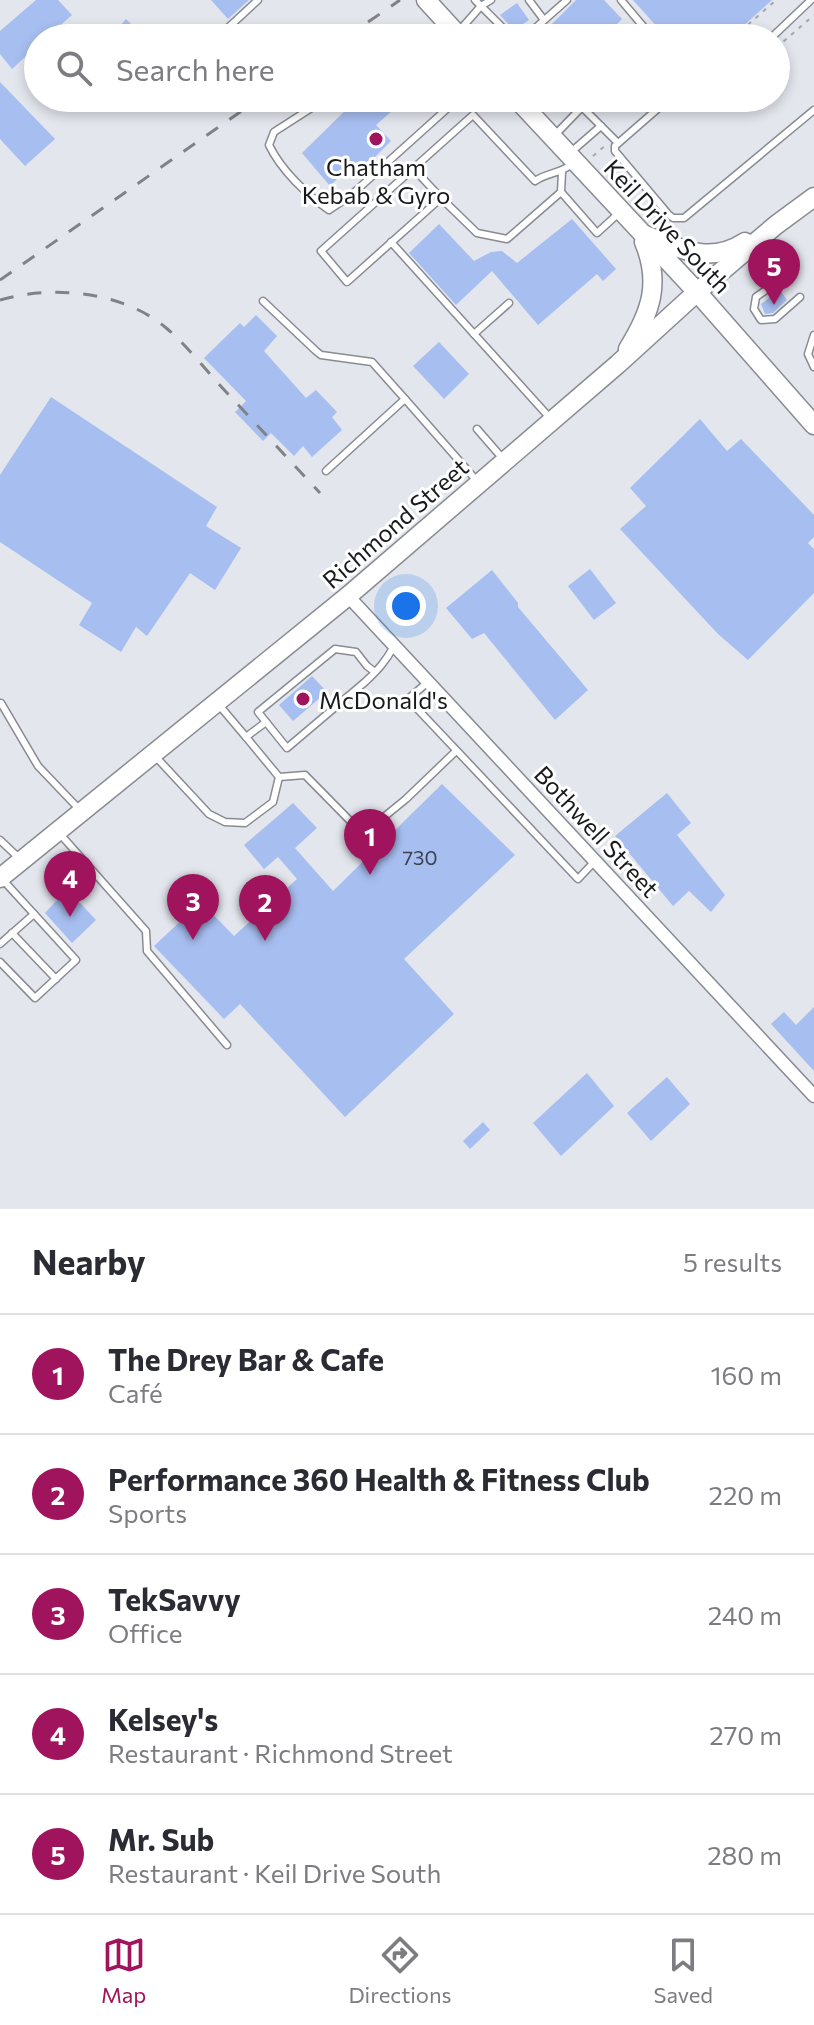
<!DOCTYPE html>
<html lang="en">
<head>
<meta charset="utf-8">
<style>
  :root { --surface:#fff; --page:#f2f2f3; --text:#2b2b33; --muted:#7c7c81; --line:#e1e1e2; --accent:#a0145e }
  body { margin:0; font-family:Commissioner,sans-serif; background:var(--page); color:var(--text) }
  .you { position:absolute; left:406px; top:606px; width:28px; height:28px; margin:-20px; border:6px solid #fff; border-radius:50%; background:#1a73e8; box-shadow:0 0 0 12px #1a73e833 }
  .badge { display:grid; place-items:center; width:52px; height:52px; border-radius:50%; background:var(--accent); color:#fff; font-size:26px; font-weight:700 }
  .pin { position:absolute; translate:-50% -66px; filter:drop-shadow(0 2px 4px #0008) }
  .pin::after { content:''; position:absolute; top:42px; width:28px; height:24px; background:inherit; clip-path:polygon(0 0,100% 0,50% 100%) }
  .list { margin:0; padding:0; list-style:none }
  h2 { display:flex; justify-content:space-between; align-items:center; height:104px; margin:0; padding:0 32px; font-size:34px }
  h2 small { font-size:26px; font-weight:400; color:var(--muted) }
  .list li { display:grid; grid-template-columns:52px 1fr auto; gap:24px; align-items:center; box-sizing:border-box; height:120px; padding:0 32px; border-top:2px solid var(--line) }
  .list b { display:block; font-size:30px; white-space:nowrap }
  .list p { margin:0; font-size:26px; white-space:nowrap; color:var(--muted) }
  .list em { font-size:26px; font-style:normal; color:var(--muted) }
  .icon { flex:none; width:44px; height:44px; fill:none; stroke:currentColor; stroke-width:2; stroke-linecap:round; stroke-linejoin:round }
  .map { position:relative; flex:none; width:814px; height:1209px; overflow:hidden }
  .search { position:absolute; background:var(--surface); box-shadow:0 4px 12px #0003; left:24px; right:24px; top:24px; height:88px; display:flex; align-items:center; gap:20px; box-sizing:border-box; padding:0 28px; border-radius:44px; color:var(--muted); font-size:30px }
  .sheet { height:704px; background:var(--surface) }
  nav { display:flex; justify-content:space-around; align-items:center; box-sizing:border-box; height:112px; border-top:2px solid var(--line); background:var(--surface); font-size:22px; color:var(--muted) }
  nav a { display:grid; justify-items:center; gap:4px }
  nav .on { color:var(--accent) }
  .map>svg:first-child { display:block }
  .building { fill:#a7bef0 }
  .lines { fill:none; stroke-linecap:round; stroke-linejoin:round }
  .lane-casing { stroke:#888b91; stroke-width:9 }
  .street-casing { stroke:#888b91; stroke-width:15 }
  .secondary-casing { stroke:#888b91; stroke-width:21 }
  .path { stroke:#a5a7ad; stroke-width:2; stroke-dasharray:4 6; stroke-linecap:butt }
  .lane { stroke:#fff; stroke-width:6 }
  .street { stroke:#fff; stroke-width:12 }
  .secondary { stroke:#fff; stroke-width:18 }
  .rail { stroke:#808286; stroke-width:3; stroke-dasharray:14 14; stroke-linecap:butt }
  .poi-dot { fill:#a0145e; stroke:#fff; stroke-width:3 }
  .labels { text-anchor:middle; dominant-baseline:central; stroke-width:6; stroke-linejoin:round; paint-order:stroke }
  .number-label { font-size:20px; fill:#3c4250 }
  .poi-label { font-size:24px; fill:#18191b; stroke:#fff }
  .street-label { font-size:24px; fill:#18191b; stroke:#fff }
</style>
</head>
<body>
<div class="map">
<svg width="814" height="1209" viewBox="0 0 814 1209">
  <rect width="100%" height="100%" fill="#e3e6ed"/>
  <g class="building">
    <path d="M36 0H58L72 15 46 38H38V45L12 69 0 54V31Z"/>
    <path d="M211 0H249L228 19Z"/>
    <path d="M576 0H604L622 19 603 38H538Z"/>
    <path d="M633 0H772L730 38H667Z"/>
    <path d="M517 3 529 20 514 30 500 15Z"/>
    <path d="M126 19 145 38H109Z"/>
    <path d="M396 27 404 38H381Z"/>
    <path d="M0 82 55 139 25 166 0 139Z"/>
    <path d="M358 98H396L401 103 376 125 391 141 364 168 350 166 330 186 302 153Z"/>
    <path d="M572 219 616 269 603 281 597 274 538 325 492 271 456 305 409 253 439 224 474 261 491 252 502 251 517 263Z"/>
    <path d="M780 290 787 300 773 313 765 314 761 304Z"/>
    <path d="M256 315 277 336 264 351 306 398 316 390 337 412 332 417 342 430 312 457 303 446 294 456 271 433 263 441 235 412 246 401 204 358 240 323 244 327Z"/>
    <path d="M439 342 469 374 444 399 413 366Z"/>
    <path d="M51 397 217 507 206 526 241 548 215 590 190 573 147 636 136 627 121 652 79 625 92 603 0 542V475Z"/>
    <path d="M700 419 727 451 741 439 814 515V537L808 543 814 549V593L748 660 718 634 620 529 646 506 630 488Z"/>
    <path d="M590 569 616 603 594 620 568 586Z"/>
    <path d="M492 570 518 603V607L588 690 555 720 484 633 472 639 446 608Z"/>
    <path d="M312 676 327 692 293 721 279 705Z"/>
    <path d="M442 784 515 855 404 959 454 1014 345 1117 240 1004 224 1019 154 946 201 902 234 936 297 879 278 857 264 869 244 845 293 803 317 828 295 848 333 891Z"/>
    <path d="M667 793 691 823 677 835 725 895 711 912 689 891 673 906 615 836Z"/>
    <path d="M67 889 96 920 72 943 45 913Z"/>
    <path d="M814 1007V1071L771 1024 784 1012 796 1025Z"/>
    <path d="M587 1073 614 1106 561 1156 533 1123Z"/>
    <path d="M667 1077 690 1104 651 1141 627 1113Z"/>
    <path d="M483 1122 490 1130 470 1149 463 1141Z"/>
  </g>
  <g class="lines">
    <defs>
      <g id="lane">
        <path d="M475 0 513 38"/>
        <path d="M529 0 544 20"/>
        <path d="M621 0 653 38"/>
        <path d="M459 31 481 6 491 0"/>
        <path d="M217 38 258 0"/>
        <path d="M524 38 567 0"/>
        <path d="M771 38 811 0"/>
        <path d="M327 98 274 132 269 145C281 170 306 194 329 210L350 196 459 98"/>
        <path d="M573 98 618 143"/>
        <path d="M670 98 615 146V151L668 214 673 218H684L814 110"/>
        <path d="M554 136 582 107"/>
        <path d="M571 152 601 126"/>
        <path d="M413 168 441 198"/>
        <path d="M562 172 561 192 507 239 477 233 441 198 347 282 321 251 473 115 535 181C548 172 560 174 572 164"/>
        <path d="M561 192 597 233 619 213"/>
        <path d="M391 242 550 418"/>
        <path d="M783 278 756 297 754 309 761 320 775 319 800 297"/>
        <path d="M263 301 316 351 321 355 372 362 405 399"/>
        <path d="M474 334 509 303"/>
        <path d="M814 335 808 354 814 367"/>
        <path d="M477 429 504 460"/>
        <path d="M326 471 405 399 477 481"/>
        <path d="M375 672 367 666 356 652 335 649 258 712 287 748 365 682C378 670 386 661 394 646"/>
        <path d="M428 682 408 699 578 879 595 861"/>
        <path d="M1 703 38 766 79 809"/>
        <path d="M219 705 246 737 266 722"/>
        <path d="M155 756 209 814 225 822 245 823 273 802 279 777 246 737"/>
        <path d="M279 777 305 775 363 834 406 799 456 751"/>
        <path d="M60 834 146 931 147 951 227 1045"/>
        <path d="M0 840 19 858"/>
        <path d="M12 933 56 979"/>
        <path d="M0 944 34 914"/>
        <path d="M0 962 35 998 76 960 3 880"/>
      </g>
      <path id="street" d="M348 596 814 1096"/>
      <g id="secondary">
        <path d="M426 0 461 38"/>
        <path d="M516 98 697 292 814 425"/>
        <path d="M645 235C682 249 709 265 745 242"/>
        <path d="M628 349C651 312 661 283 644 242"/>
        <path d="M0 878 348 596 618 364 697 292 776 225 814 197"/>
      </g>
    </defs>
    <use href="#lane" class="lane-casing"/>
    <use href="#street" class="street-casing"/>
    <use href="#secondary" class="secondary-casing"/>
    <g class="path">
      <path d="M733 38 776 0"/>
      <path d="M776 48 814 15"/>
      <path d="M593 156 607 144"/>
    </g>
    <use href="#lane" class="lane"/>
    <use href="#street" class="street"/>
    <use href="#secondary" class="secondary"/>
    <g class="rail">
      <path d="M345 38 400 0"/>
      <path d="M0 280 260 98"/>
      <path d="M0 300C52 285 122 291 165 327 188 346 207 372 228 394 259 427 289 460 320 493"/>
    </g>
  </g>
  <g class="poi-dot">
    <circle cx="376" cy="139" r="8"/>
    <circle cx="303" cy="699" r="8"/>
  </g>
  <g class="labels">
    <g class="number-label">
      <text x="420" y="857">730</text>
    </g>
    <g class="poi-label">
      <text x="376" y="166">Chatham<tspan x="376" dy="28">Kebab &amp; Gyro</tspan></text>
      <text x="319" y="699" text-anchor="start">McDonald's</text>
    </g>
    <g class="street-label">
      <text transform="translate(668 226) rotate(47)">Keil Drive South</text>
      <text transform="translate(395 523) rotate(-41)">Richmond Street</text>
      <text transform="translate(597 831) rotate(47)">Bothwell Street</text>
    </g>
  </g>
</svg>
<div class="you"></div>
<div class="pin badge" style="left:370px;top:875px">1</div>
<div class="pin badge" style="left:265px;top:941px">2</div>
<div class="pin badge" style="left:193px;top:940px">3</div>
<div class="pin badge" style="left:70px;top:917px">4</div>
<div class="pin badge" style="left:774px;top:305px">5</div>
<div class="search"><svg class="icon" aria-label="search" viewBox="0 0 24 24"><circle cx="10" cy="10" r="6"/><path d="M15 15l6 6"/></svg>Search here</div>
</div>
<section class="sheet">
<h2>Nearby<small>5 results</small></h2>
<ul class="list">
<li><span class="badge">1</span><div><b>The Drey Bar &amp; Cafe</b><p>Café</p></div><em>160 m</em></li>
<li><span class="badge">2</span><div><b>Performance 360 Health &amp; Fitness Club</b><p>Sports</p></div><em>220 m</em></li>
<li><span class="badge">3</span><div><b>TekSavvy</b><p>Office</p></div><em>240 m</em></li>
<li><span class="badge">4</span><div><b>Kelsey's</b><p>Restaurant · Richmond Street</p></div><em>270 m</em></li>
<li><span class="badge">5</span><div><b>Mr. Sub</b><p>Restaurant · Keil Drive South</p></div><em>280 m</em></li>
</ul>
</section>
<nav>
<a class="on"><svg class="icon" aria-label="map" viewBox="0 0 24 24"><path d="M3 6l6-2 6 2 6-2v14l-6 2-6-2-6 2zM9 4v14M15 6v14"/></svg>Map</a>
<a><svg class="icon" aria-label="directions" viewBox="0 0 24 24"><path d="M12 3l9 9-9 9-9-9zM9 14v-3h6M13 9l2 2-2 2"/></svg>Directions</a>
<a><svg class="icon" aria-label="saved" viewBox="0 0 24 24"><path d="M7 4h10v16l-5-4-5 4z"/></svg>Saved</a>
</nav>
</body>
</html>
